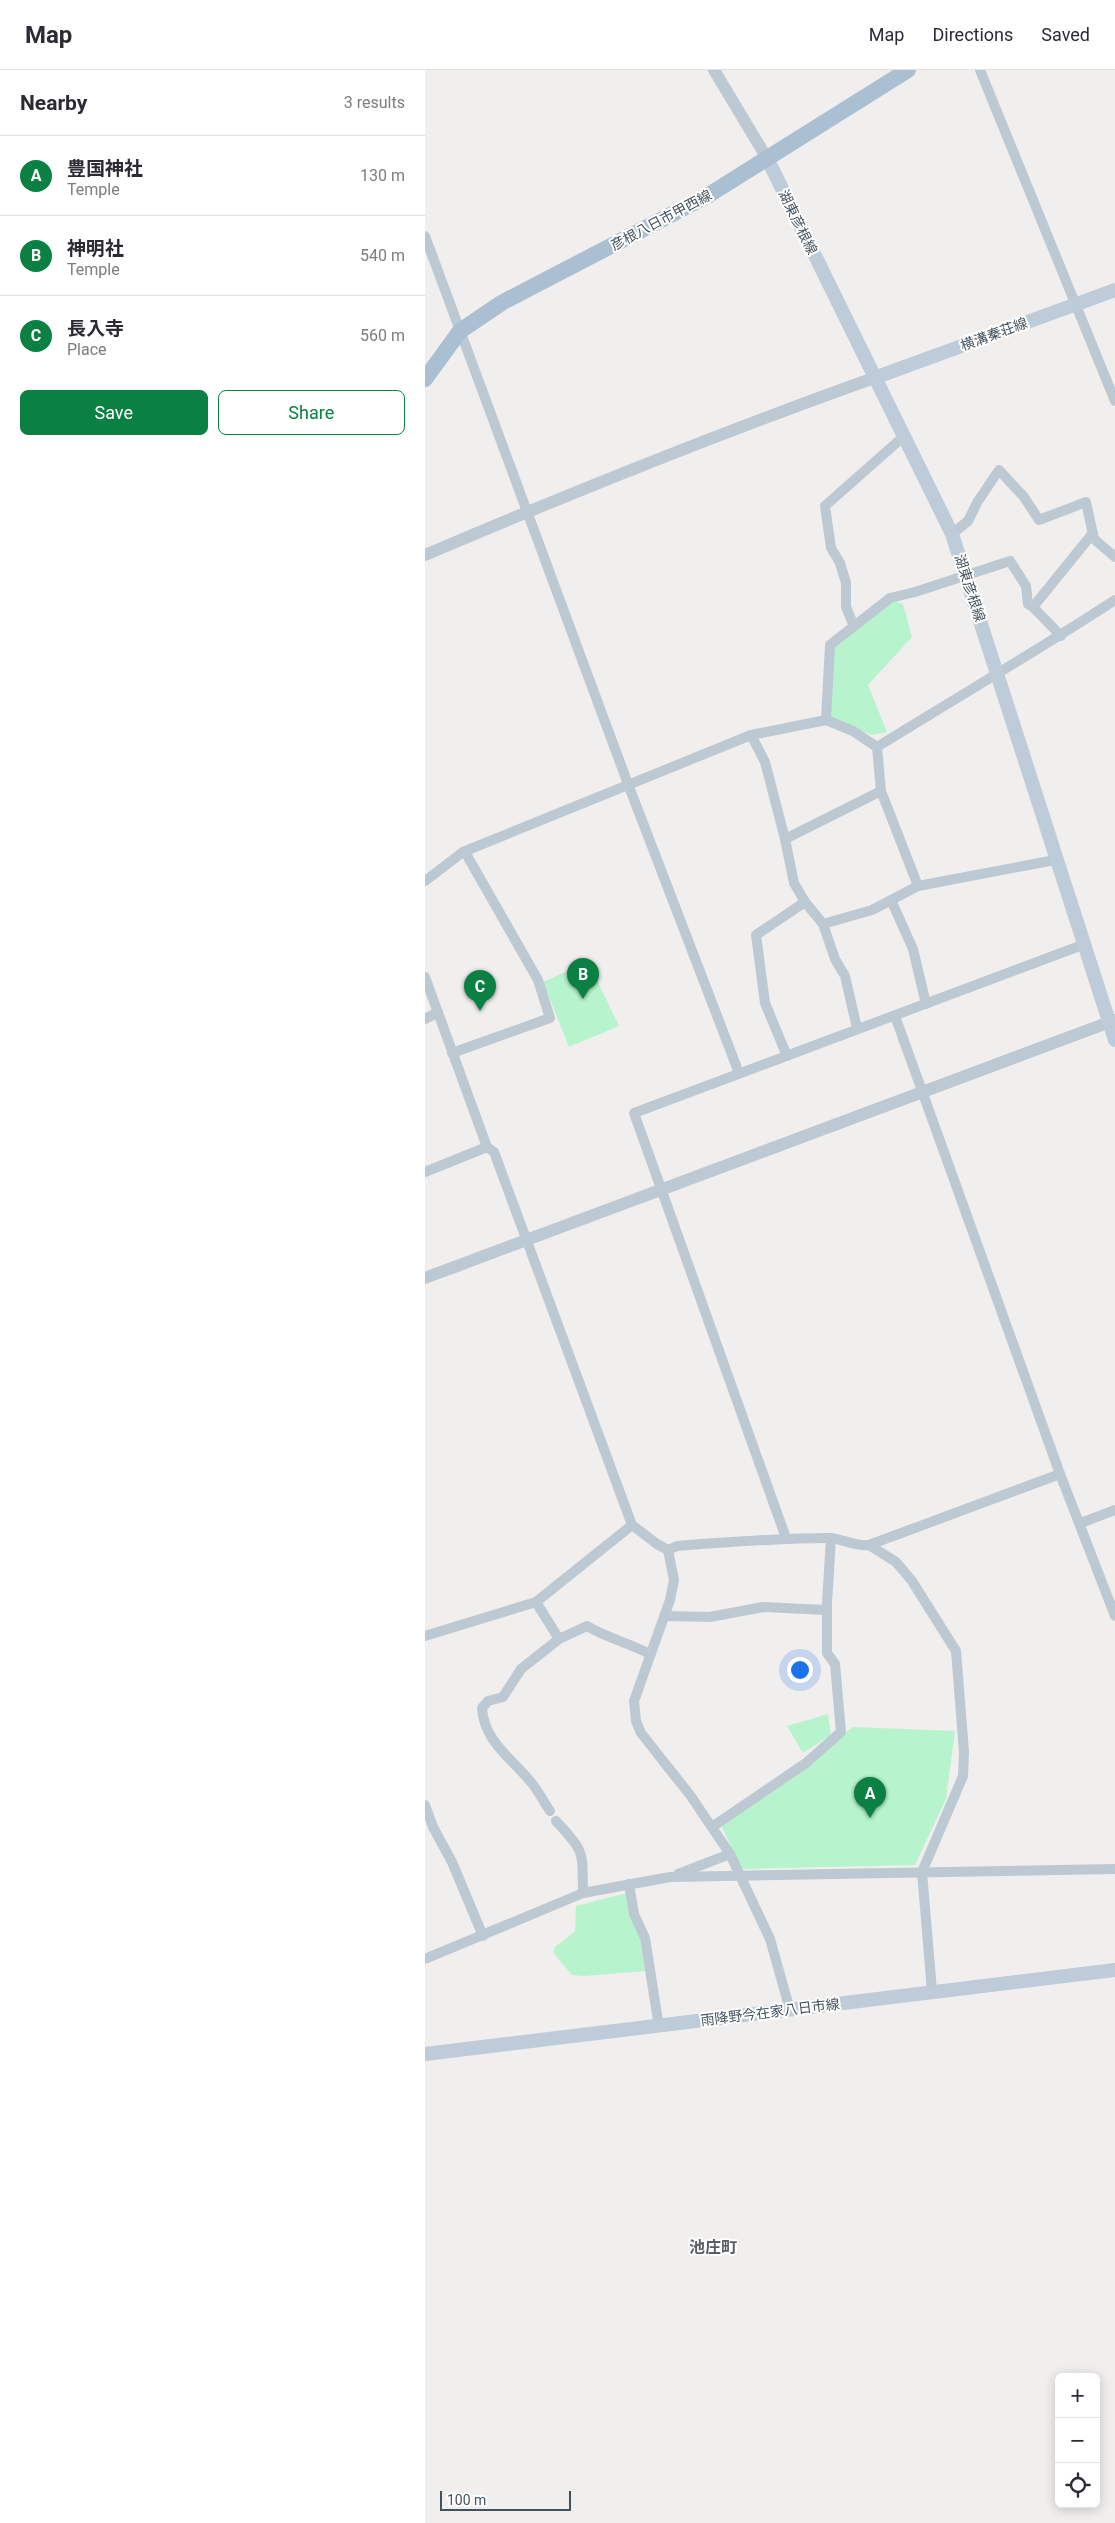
<!DOCTYPE html>
<html lang="en">
<head>
<meta charset="utf-8">
<style>
  :root { --surface:#fff; --page:#f2f2f3; --text:#2b2b33; --muted:#7c7c81; --line:#e1e1e2; --accent:#0b8043 }
  body { margin:0; font-family:Roboto,"Noto Sans JP",sans-serif; background:var(--page); color:var(--text) }
  .controls { position:absolute; right:15px; bottom:15px; display:grid; overflow:hidden; border-radius:8px; box-shadow:0 2px 12px #0003 }
  .controls button { width:45px; height:45px; display:grid; place-items:center; padding:0; border:0; border-bottom:1px solid var(--line); background:var(--surface); color:var(--text); font:25px sans-serif }
  .scale { position:absolute; left:15px; bottom:12px; width:131px; box-sizing:border-box; padding-left:5px; border:2px solid #44525e; border-top:0; font-size:14px; line-height:18px; white-space:nowrap; color:#44525e; -webkit-text-stroke:4px #fff; paint-order:stroke }
  .you { position:absolute; left:374px; top:1599px; width:18px; height:18px; margin:-12px; border:4px solid #fff; border-radius:50%; background:#1a73e8; box-shadow:0 0 0 8px #1a73e833 }
  .badge { display:grid; place-items:center; width:32px; height:32px; border-radius:50%; background:var(--accent); color:#fff; font-size:16px; font-weight:700 }
  .pin { position:absolute; translate:-50% -41px; filter:drop-shadow(0 1px 2px #0008) }
  .pin::after { content:''; position:absolute; top:26px; width:18px; height:15px; background:inherit; clip-path:polygon(0 0,100% 0,50% 100%) }
  .list { margin:0; padding:0; list-style:none }
  h2 { display:flex; justify-content:space-between; align-items:center; height:65px; margin:0; padding:0 20px; font-size:21px }
  h2 small { font-size:16px; font-weight:400; color:var(--muted) }
  .list li { display:grid; grid-template-columns:32px 1fr auto; gap:15px; align-items:center; box-sizing:border-box; height:80px; padding:0 20px; border-top:1px solid var(--line) }
  .list b { display:block; font-size:19px; white-space:nowrap }
  .list p { margin:0; font-size:16px; white-space:nowrap; color:var(--muted) }
  .list em { font-size:16px; font-style:normal; color:var(--muted) }
  .actions { display:flex; gap:10px; padding:15px 20px }
  .actions a { flex:1; padding:11px 0; border:1px solid var(--accent); border-radius:8px; text-align:center; font-size:18px; color:var(--accent) }
  .actions .main { background:var(--accent); color:#fff }
  .icon { flex:none; width:28px; height:28px; fill:none; stroke:currentColor; stroke-width:2; stroke-linecap:round; stroke-linejoin:round }
  .map { position:relative; flex:none; width:690px; height:2453px; overflow:hidden }
  header { display:flex; align-items:center; gap:30px; box-sizing:border-box; height:70px; padding:0 25px; background:var(--surface); border-bottom:1px solid var(--line) }
  header strong { font-size:24px }
  nav { display:flex; gap:28px; margin-inline-start:auto; font-size:18px }
  main { display:flex }
  aside { flex:1; background:var(--surface) }
  .map>svg:first-child { display:block }
  .green { fill:#b7f4cd }
  .lines { fill:none; stroke-linecap:round; stroke-linejoin:round }
  .minor { stroke:#bdc9d2; stroke-width:10 }
  .tertiary { stroke:#bdc9d2; stroke-width:12 }
  .secondary { stroke:#beccda; stroke-width:14 }
  .primary { stroke:#aabfd1; stroke-width:16 }
  .labels { text-anchor:middle; dominant-baseline:central; stroke-width:4; stroke-linejoin:round; paint-order:stroke }
  .street-label { font-size:14px; fill:#44525e; stroke:#fff }
  .quarter-label { font-size:16px; font-weight:bold; fill:#5a5f64; stroke:#fff }
</style>
</head>
<body>
<header>
<strong>Map</strong>
<nav><a>Map</a><a>Directions</a><a>Saved</a></nav>
</header>
<main>
<aside>
<h2>Nearby<small>3 results</small></h2>
<ul class="list">
<li><span class="badge">A</span><div><b>豊国神社</b><p>Temple</p></div><em>130 m</em></li>
<li><span class="badge">B</span><div><b>神明社</b><p>Temple</p></div><em>540 m</em></li>
<li><span class="badge">C</span><div><b>長入寺</b><p>Place</p></div><em>560 m</em></li>
</ul>
<div class="actions"><a class="main">Save</a><a>Share</a></div>
</aside>
<div class="map">
<svg width="690" height="2453" viewBox="0 0 690 2453">
  <rect width="100%" height="100%" fill="#f1eeee"/>
  <g class="green">
    <path d="M467 530 478 534 487 567 443 615 462 662 447 665 403 648 408 575Z"/>
    <path d="M163 892 194 956 144 977 118 912Z"/>
    <path d="M403 1644 406 1665 378 1683 362 1656Z"/>
    <path d="M428 1657 530 1661 521 1729 490 1795 317 1799 294 1751Z"/>
    <path d="M202 1823 214 1863 220 1901 159 1906 147 1905 128 1882 130 1877 150 1861 151 1836Z"/>
  </g>
  <g class="lines">
    <g class="minor">
      <path d="M555 0 690 331"/>
      <path d="M0 166 203 714 314 1003"/>
      <path d="M527 464 543 451 553 431 574 400 599 427 614 450 661 432 669 469 690 487"/>
      <path d="M429 556 421 537V513L415 493 406 478 400 436 478 367"/>
      <path d="M636 566 608 537 668 463"/>
      <path d="M401 650 405 575 465 528 490 522 585 491 601 516 603 534 608 537"/>
      <path d="M326 665 340 692 360 769"/>
      <path d="M452 677 456 721 493 816 630 790"/>
      <path d="M452 677C531 628 612 581 690 530"/>
      <path d="M0 811 38 782 326 665 401 650 428 661 452 677"/>
      <path d="M466 830 488 879 501 934"/>
      <path d="M380 832 369 813 360 769 456 721"/>
      <path d="M398 854 410 889 420 906 432 958"/>
      <path d="M0 907 62 1077 69 1082 207 1455 232 1474 243 1480 252 1476C302 1472 352 1468 403 1468 417 1468 430 1477 444 1475L635 1404"/>
      <path d="M470 946 635 1404 690 1546"/>
      <path d="M0 949 13 942"/>
      <path d="M27 983 125 948 113 910 40 782"/>
      <path d="M362 986 340 933 331 865 380 832 398 854 447 840 493 816"/>
      <path d="M0 1102 62 1077"/>
      <path d="M656 1453 690 1440"/>
      <path d="M361 1468 209 1043 660 874"/>
      <path d="M444 1475 471 1492 487 1511 531 1581 539 1682 538 1706 497 1802 507 1921"/>
      <path d="M243 1480 249 1510 245 1530 209 1631 211 1651 216 1663 265 1725 305 1784 345 1869 365 1940"/>
      <path d="M111 1532 134 1569 96 1599 78 1627 63 1631 57 1638C59 1671 86 1688 105 1711 113 1720 118 1731 125 1741"/>
      <path d="M239 1546 285 1547 338 1537 402 1540"/>
      <path d="M0 1566 111 1532 207 1455"/>
      <path d="M134 1569 162 1556C182 1568 204 1573 225 1584"/>
      <path d="M0 1735 8 1757 27 1792 58 1866"/>
      <path d="M131 1751C161 1783 157 1781 158 1823"/>
      <path d="M287 1757 381 1693 416 1662 410 1594 402 1583V1533L406 1468"/>
      <path d="M253 1804 305 1784"/>
      <path d="M204 1814 209 1844 220 1868 234 1957"/>
      <path d="M0 1889 158 1823 245 1807 690 1799"/>
    </g>
    <g class="tertiary">
      <path d="M289 0 343 90"/>
      <path d="M0 485C148 422 297 362 449 308"/>
      <path d="M0 1208 690 950"/>
    </g>
    <g class="secondary">
      <path d="M343 90 527 464 690 970"/>
      <path d="M449 308 690 220"/>
      <path d="M0 1984 690 1900"/>
    </g>
    <path class="primary" d="M0 309 35 261 78 232 282 126 483 0"/>
  </g>
  <g class="labels">
    <g class="street-label">
      <text transform="translate(236 150) rotate(-28)">彦根八日市甲西線</text>
      <text transform="translate(373 152) rotate(64)">湖東彦根線</text>
      <text transform="translate(569 264) rotate(-20)">横溝秦荘線</text>
      <text transform="translate(545 518) rotate(72)">湖東彦根線</text>
      <text transform="translate(345 1942) rotate(-7)">雨降野今在家八日市線</text>
    </g>
    <g class="quarter-label">
      <text x="288" y="2177">池庄町</text>
    </g>
  </g>
</svg>
<div class="controls">
<button>+</button>
<button>−</button>
<button><svg class="icon" aria-label="locate" viewBox="0 0 24 24"><circle cx="12" cy="12" r="6"/><path d="M12 2v4M12 18v4M2 12h4M18 12h4"/></svg></button>
</div>
<div class="scale">100 m</div>
<div class="you"></div>
<div class="pin badge" style="left:445px;top:1748px">A</div>
<div class="pin badge" style="left:158px;top:929px">B</div>
<div class="pin badge" style="left:55px;top:941px">C</div>
</div>
</main>
</body>
</html>
